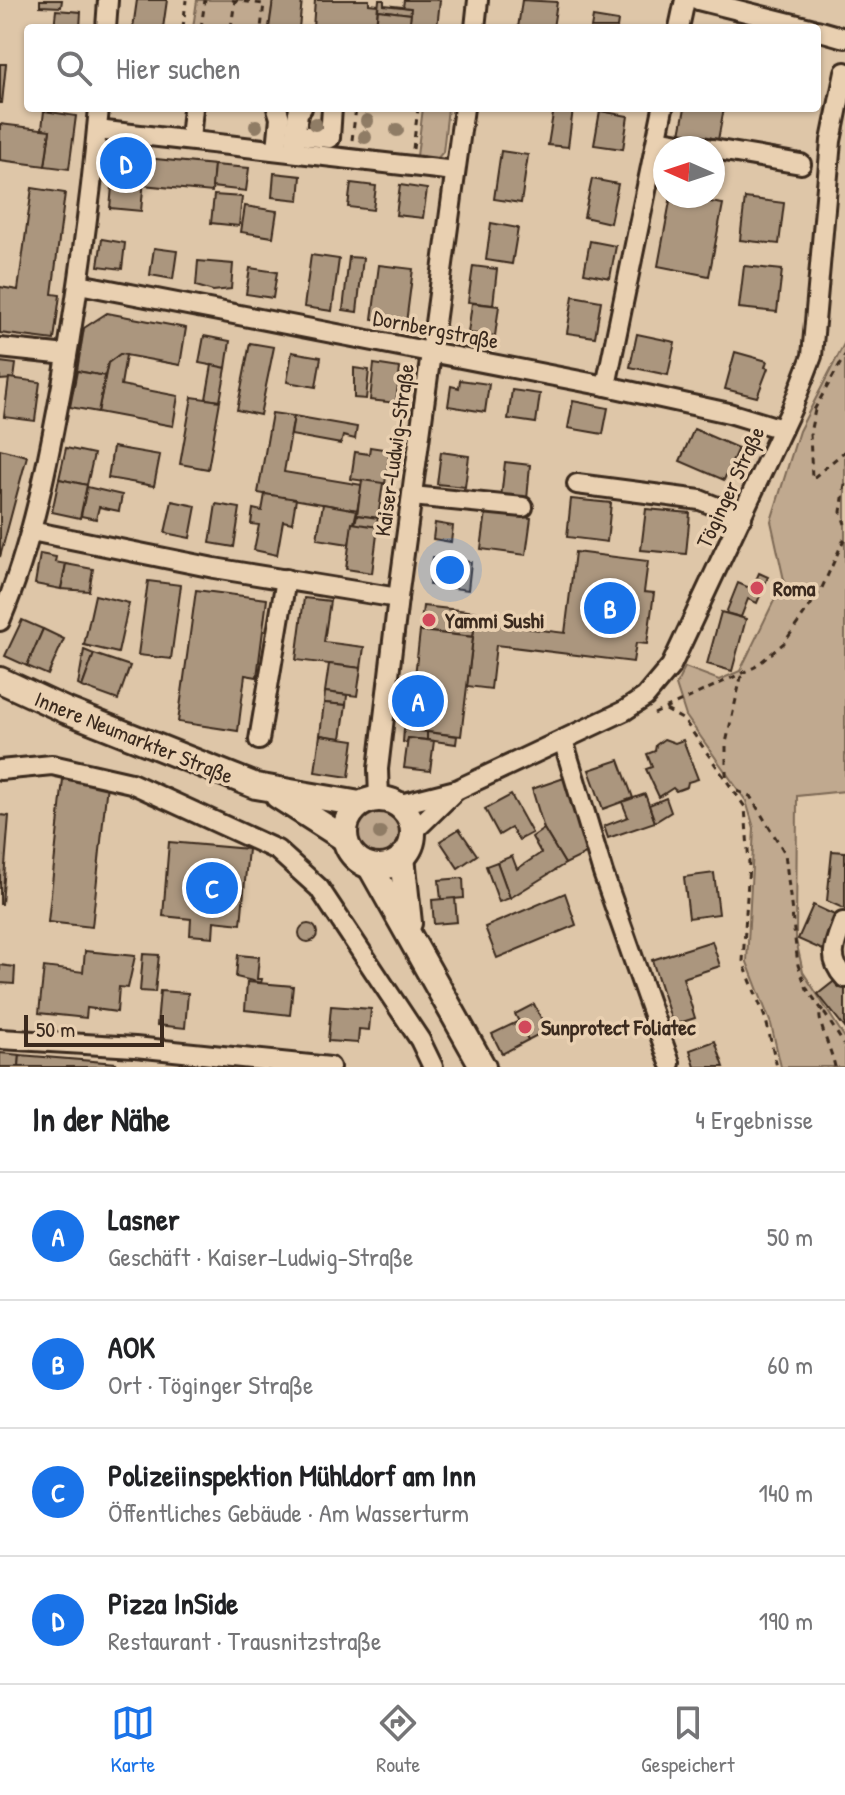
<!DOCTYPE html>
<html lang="de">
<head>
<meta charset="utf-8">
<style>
  :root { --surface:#fff; --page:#f6f6f6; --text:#202124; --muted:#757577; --line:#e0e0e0; --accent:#1a73e8 }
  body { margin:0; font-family:"Patrick Hand",sans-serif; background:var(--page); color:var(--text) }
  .compass { position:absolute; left:653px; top:136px; width:72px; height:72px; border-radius:50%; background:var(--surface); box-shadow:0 2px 6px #0004; rotate:273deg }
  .scale { position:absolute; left:24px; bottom:20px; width:140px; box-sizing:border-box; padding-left:8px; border:4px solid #3b2a1e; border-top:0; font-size:22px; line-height:28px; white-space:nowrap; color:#3b2a1e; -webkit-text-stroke:6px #e9d0b1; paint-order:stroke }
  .you { position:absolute; left:450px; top:570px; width:28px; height:28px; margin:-20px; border:6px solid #fff; border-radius:50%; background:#1a73e8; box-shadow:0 0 0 12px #1a73e833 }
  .badge { display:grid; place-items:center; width:52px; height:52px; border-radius:50%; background:var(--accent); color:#fff; font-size:26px; font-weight:700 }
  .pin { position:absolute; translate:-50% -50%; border:4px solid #fff; box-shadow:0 2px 8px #0006 }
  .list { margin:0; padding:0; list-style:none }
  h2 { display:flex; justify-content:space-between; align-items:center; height:104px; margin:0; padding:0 32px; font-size:34px }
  h2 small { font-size:26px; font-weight:400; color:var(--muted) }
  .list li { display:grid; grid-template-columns:52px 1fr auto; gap:24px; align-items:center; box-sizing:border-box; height:128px; padding:0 32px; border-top:2px solid var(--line) }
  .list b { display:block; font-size:30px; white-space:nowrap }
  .list p { margin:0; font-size:26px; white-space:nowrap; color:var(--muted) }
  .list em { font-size:26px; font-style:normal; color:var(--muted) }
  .icon { flex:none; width:44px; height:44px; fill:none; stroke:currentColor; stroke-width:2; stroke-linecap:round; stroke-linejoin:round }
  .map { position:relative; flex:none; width:845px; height:1067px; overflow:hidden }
  .search { position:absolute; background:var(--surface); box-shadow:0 2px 6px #0004; left:24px; right:24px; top:24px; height:88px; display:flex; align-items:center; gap:20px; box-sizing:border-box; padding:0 28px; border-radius:8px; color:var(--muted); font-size:30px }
  .sheet { height:616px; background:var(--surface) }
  nav { display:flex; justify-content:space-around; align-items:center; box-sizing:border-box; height:112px; border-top:2px solid var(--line); background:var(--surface); font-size:22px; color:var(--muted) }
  nav a { display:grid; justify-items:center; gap:4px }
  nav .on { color:var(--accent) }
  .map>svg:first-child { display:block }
  .green { fill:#c0a98f; stroke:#7e6a56; stroke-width:2 }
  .building { fill:#ab967e; stroke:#3b2a1e; stroke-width:2 }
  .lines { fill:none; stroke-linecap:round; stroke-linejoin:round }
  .minor-casing { stroke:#3b2a1e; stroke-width:24 }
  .major-casing { stroke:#3b2a1e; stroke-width:30 }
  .path { stroke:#3b2a1e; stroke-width:3; stroke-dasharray:6 6; stroke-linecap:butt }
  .minor { stroke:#e9d0b1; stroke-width:18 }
  .major { stroke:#e9d0b1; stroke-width:24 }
  .tree { fill:#8f7b65 }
  .poi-dot { fill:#d1495b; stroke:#e9d0b1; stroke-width:3 }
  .labels { text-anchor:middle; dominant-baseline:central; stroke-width:7; stroke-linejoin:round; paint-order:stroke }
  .street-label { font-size:22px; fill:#3b2a1e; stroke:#e9d0b1 }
  .poi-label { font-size:22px; font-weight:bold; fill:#3b2a1e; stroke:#e9d0b1; text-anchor:start }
</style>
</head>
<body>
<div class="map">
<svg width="845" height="1067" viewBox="0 0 845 1067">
  <rect width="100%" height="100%" fill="#dec6a8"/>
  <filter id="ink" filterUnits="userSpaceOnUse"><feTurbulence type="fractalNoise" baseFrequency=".0125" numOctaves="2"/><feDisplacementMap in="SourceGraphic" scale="16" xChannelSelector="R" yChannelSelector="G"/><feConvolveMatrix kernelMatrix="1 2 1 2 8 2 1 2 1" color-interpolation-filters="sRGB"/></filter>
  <g filter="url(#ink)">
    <g class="green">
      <path d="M197 0H273L269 28H193Z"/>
      <path d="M423 108H448L443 152 437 159 417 156Z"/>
      <path d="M845 342V791L797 796 796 940 803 972 845 1038V1067H781L771 1024 747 962 754 828 746 801 686 716 676 685 685 667 719 680 740 671 784 580 771 521 799 431Z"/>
      <circle cx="380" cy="834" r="24"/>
    </g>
    <g class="building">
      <path d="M40 0H62L61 7 40 6Z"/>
      <path d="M137 0H167L163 28H133Z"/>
      <path d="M273 0H302L299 28H269Z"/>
      <path d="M315 0H369V4L378 5 376 28H313Z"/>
      <path d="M379 0H384V5L411 8V14L378 10Z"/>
      <path d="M404 0H440L437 28H409L411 8 403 7Z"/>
      <path d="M522 0 557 2 553 28H518Z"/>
      <path d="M56 10 81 12 80 28H54Z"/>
      <path d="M378 10 411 14 409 28H376Z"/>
      <path d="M593 17 618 21 617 28H591Z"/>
      <path d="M0 64H6L2 103H0Z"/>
      <path d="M554 108 573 109 568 147 548 145Z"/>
      <path d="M685 108H724L718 140 680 134Z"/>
      <path d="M44 111 76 116 69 169 45 166 50 130 42 129Z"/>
      <path d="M600 111 628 116 623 149 594 145Z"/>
      <path d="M0 124 50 130 45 166 0 160Z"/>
      <path d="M501 151 528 155 521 203 494 199Z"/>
      <path d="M115 155 146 158 141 211 110 208Z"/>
      <path d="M146 158 214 165 212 192 143 185Z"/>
      <path d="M214 165 249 168 246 191 212 187Z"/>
      <path d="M274 173 301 176 299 200 272 197Z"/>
      <path d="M592 179 618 184 610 223 584 217Z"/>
      <path d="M351 183 376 186 373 210 348 207Z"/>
      <path d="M400 185 427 189 423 218 396 215Z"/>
      <path d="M32 188 65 193 52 294 60 295 54 340 0 333V287L18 290Z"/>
      <path d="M214 195 242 197 239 226 211 223Z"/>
      <path d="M671 196 723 204 709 276 658 266Z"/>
      <path d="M745 198 784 203 779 244 740 240Z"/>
      <path d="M245 206 277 211 273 237 241 232Z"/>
      <path d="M491 223 518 228 512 264 486 260Z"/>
      <path d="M102 239 125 243 122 269 98 266Z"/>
      <path d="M590 241 616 246 610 278 584 273Z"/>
      <path d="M154 248 177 251 173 279 150 275Z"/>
      <path d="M311 255 339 259 332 311 304 307Z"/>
      <path d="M349 257 363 258 357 312 343 310Z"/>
      <path d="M198 261 233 264 231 289 213 291 196 286Z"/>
      <path d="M379 265 413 269 406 323 372 319Z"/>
      <path d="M473 266 497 269 493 305 468 302Z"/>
      <path d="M744 266 782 270 777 312 739 308Z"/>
      <path d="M250 268 277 272 273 298 246 294Z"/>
      <path d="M573 296 601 301 595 337 567 333Z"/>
      <path d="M472 303 499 306 495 336 468 333Z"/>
      <path d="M107 313 186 328 180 365 120 354 108 363 105 376 77 371 84 328Z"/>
      <path d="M637 334 675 342 668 375 630 367Z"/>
      <path d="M204 336 230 341 226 368 199 363Z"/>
      <path d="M250 343 274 347 260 415 237 410Z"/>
      <path d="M292 352 321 357 316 387 287 382Z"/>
      <path d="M735 352 767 361 765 367 768 368 757 397 725 389Z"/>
      <path d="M120 354 126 355 121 385 178 396 173 426 98 412 108 363Z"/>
      <path d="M0 362 16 364 14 379 0 380Z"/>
      <path d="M374 364 400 368 396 403 370 400Z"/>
      <path d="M212 365 226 368 220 401 206 399Z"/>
      <path d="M354 368 369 370 366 399 354 398Z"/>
      <path d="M77 371 105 376 98 412 70 407Z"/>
      <path d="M9 378 40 382 35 421 4 417Z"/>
      <path d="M460 380 489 384 485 412 448 406 451 386 459 388Z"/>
      <path d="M512 390 540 394 536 423 508 419Z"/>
      <path d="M192 397 220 401 208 469 180 464Z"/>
      <path d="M573 401 608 408 603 434 568 428Z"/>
      <path d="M272 413 294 416 284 472 362 485 357 510 258 493Z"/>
      <path d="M294 416 357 427 355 439 343 436 341 444 291 435Z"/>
      <path d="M694 429 738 448 724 480 680 461Z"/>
      <path d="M113 447 160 455 154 486 108 478Z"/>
      <path d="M370 447 390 450 385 484 351 479 355 452 369 454Z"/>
      <path d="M66 448 94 454 87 485 59 479Z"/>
      <path d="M0 449 27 456 0 557Z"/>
      <path d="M441 452 469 456 465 487 437 484Z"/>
      <path d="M505 462 530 465 527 500 501 498Z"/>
      <path d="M59 479 87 485 80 518 52 512Z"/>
      <path d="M362 480 383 483 378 518 357 515Z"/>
      <path d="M87 487 122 495 119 511 99 507 96 519 81 516Z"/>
      <path d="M265 494 296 499 292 523 283 521 277 555 254 550 259 525 251 524 253 509 262 511Z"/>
      <path d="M571 499 611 503 607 542 567 537Z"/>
      <path d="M172 501 196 506 190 538 165 533Z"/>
      <path d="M216 504 240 508 234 547 210 543Z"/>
      <path d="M323 504 357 510 349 544 317 539Z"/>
      <path d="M646 509 690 513 686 554 641 550Z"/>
      <path d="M486 512 531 518 526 555 481 549Z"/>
      <path d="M357 515 378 518 376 527 355 524Z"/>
      <path d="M352 523 378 527 372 573 346 569Z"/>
      <path d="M435 523 453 526 451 542 433 539Z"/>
      <path d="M575 552 648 561 644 592 654 593 647 644 636 643 633 662 496 645 491 689 467 686 475 622 565 633Z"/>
      <path d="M40 554 56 557 55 562 66 564 61 589 35 584Z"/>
      <path d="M433 557 471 562 468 590 429 585Z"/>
      <path d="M66 564 93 569 89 591 61 589Z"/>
      <path d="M759 573 768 577 757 603 748 599 741 617 726 613 738 583 752 589Z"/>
      <path d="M148 581 181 585 171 659 138 655Z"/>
      <path d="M196 590 267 599 257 677 245 675 238 731 178 722Z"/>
      <path d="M95 595 129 603 118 653 84 645Z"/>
      <path d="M304 598 330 601 324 642 364 647 361 668 296 660Z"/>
      <path d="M423 606 476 612 473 637 420 631Z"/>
      <path d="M721 612 746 619 732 671 707 664Z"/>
      <path d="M22 620 43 629 27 666 5 656Z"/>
      <path d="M43 629 64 639 48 675 27 666Z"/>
      <path d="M420 631 473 637 461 736 409 730Z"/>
      <path d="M84 650 94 654 82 687 78 685Z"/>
      <path d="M94 654 130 666 118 700 82 687Z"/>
      <path d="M329 664 361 668 357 696 325 692Z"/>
      <path d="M325 692 347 695 346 705 324 703Z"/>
      <path d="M324 703 346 705 341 738 320 735Z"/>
      <path d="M404 729 427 732V740L408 738 407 743 403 742Z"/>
      <path d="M427 732 457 736 456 744 427 740Z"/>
      <path d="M320 735 354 740 349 777 315 772Z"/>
      <path d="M408 738 434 741 430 771 404 768Z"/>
      <path d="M664 739 675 743 683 740 698 779 688 782 687 787 676 791 673 788 659 797 646 769 652 767 647 754 655 751 656 745Z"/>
      <path d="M619 760 633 798 603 809 589 770Z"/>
      <path d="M564 778 590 852 565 864 544 829 532 789Z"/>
      <path d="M63 779 107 784 92 927 48 922Z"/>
      <path d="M645 794 655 822 608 838 604 826 628 817 622 802Z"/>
      <path d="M511 795 532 833 519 840 511 828 499 835 485 809Z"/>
      <path d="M666 798 671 812 655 822 649 805Z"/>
      <path d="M0 815 9 816 2 904H0Z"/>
      <path d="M459 829 477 855 458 868 440 841Z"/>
      <path d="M544 829 565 864 510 898 497 862 512 856 517 869 541 853 532 837Z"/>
      <path d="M169 842 248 849 241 924 214 921 213 937 190 935 191 919 163 916Z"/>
      <path d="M832 851 845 852V909L827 901Z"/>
      <path d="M497 862 510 898 499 902 486 866Z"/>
      <path d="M714 873 719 914 689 918 684 877Z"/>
      <path d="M463 878 464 898 441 900 439 880Z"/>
      <path d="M565 893 576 925 497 958 485 927Z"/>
      <path d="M455 898 457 922 434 924 432 900Z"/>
      <path d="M813 905 839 917 825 951 798 939Z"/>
      <circle cx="308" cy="933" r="9"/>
      <path d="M712 941 720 966 683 978 695 1018 673 1025 652 960Z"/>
      <path d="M85 951 135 956 128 988 119 987 117 1012 87 1008 86 1018 39 1013 44 967 83 972Z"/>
      <path d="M143 954 159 955 155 992 140 991Z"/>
      <path d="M238 955 259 957 257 979H262L261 983 236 977Z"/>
      <path d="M0 965 15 967 14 984 0 983Z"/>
      <path d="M837 979 845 989V1028L818 994Z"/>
      <path d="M247 982 293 986 290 1015 245 1010Z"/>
      <path d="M160 991 188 993 185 1028 157 1025Z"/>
      <path d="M534 1004 547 1030 528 1040 515 1014Z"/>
      <path d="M331 1006 371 1009 369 1030 359 1029 358 1043 328 1041Z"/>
      <path d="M519 1021 528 1040 502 1054 492 1034Z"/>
      <path d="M715 1041 724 1067H695L690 1050Z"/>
      <path d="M0 1053 20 1055 19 1067H0Z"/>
      <path d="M20 1055 116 1063 115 1067H19Z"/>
    </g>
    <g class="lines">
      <defs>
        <g id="minor">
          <path d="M698 0 810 28"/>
          <path d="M106 28 108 0"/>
          <path d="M475 28 478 0"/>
          <path d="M679 28 685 0"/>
          <path d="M817 30 845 38"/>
          <path d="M97 130 455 171"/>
          <path d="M296 135 330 138 332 108"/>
          <path d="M657 139 708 148"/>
          <path d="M190 140 193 108"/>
          <path d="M295 144 298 112 302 108"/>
          <path d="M277 149 280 118 277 108"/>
          <path d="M713 149 801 164"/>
          <path d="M79 284 606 386 729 413 782 429"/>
          <path d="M0 348 67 355"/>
          <path d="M606 386 663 108"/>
          <path d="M577 484 700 500 742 517"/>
          <path d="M412 496 523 507"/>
          <path d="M31 531 214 568 398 598"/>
          <path d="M0 621C33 543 49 457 64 374 79 285 91 197 99 108"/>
          <path d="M259 740 286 579"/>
          <path d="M563 740 603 873 670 1063"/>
          <path d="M0 770 52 765 131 783 277 850 319 888 420 1040 433 1067"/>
          <path d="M379 799 378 769 398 598 464 108"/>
          <path d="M397 805 456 790 624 711 645 697 671 666 792 408 812 356 831 141 845 72"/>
          <path d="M412 833 454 792"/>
          <path d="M843 922C834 945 827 959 845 978"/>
          <path d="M0 1039 135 1047 330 1067"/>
        </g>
        <g id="major">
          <path d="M0 680 65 710 256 786 360 804"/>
          <path d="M278 796 345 839"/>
          <circle cx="379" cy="833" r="34"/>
          <path d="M402 857 409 923"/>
          <path d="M370 866 483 1067"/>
        </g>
      </defs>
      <use href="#minor" class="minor-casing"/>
      <use href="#major" class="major-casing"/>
      <g class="path">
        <path d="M232 0 264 4 261 28"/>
        <path d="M183 27 193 28"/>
        <path d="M183 28 186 0"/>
        <path d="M201 28 205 0"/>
        <path d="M231 28 235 0"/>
        <path d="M352 140 356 108"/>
        <path d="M413 149 418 108"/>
        <path d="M814 410 845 355"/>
        <path d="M815 410 810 433 812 479 845 451"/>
        <path d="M845 484 841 512 845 524"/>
        <path d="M666 710 684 720 745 807 749 864 743 962 766 1020 777 1067"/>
        <path d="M654 714 755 667 784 643 821 590 845 537"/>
        <path d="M726 776V743L742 673"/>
        <path d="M737 791 750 796 785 853 798 965 807 989 825 1014"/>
        <path d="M835 1067C832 1051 818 1024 820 1013L825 1014 845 1046"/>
      </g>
      <use href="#minor" class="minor"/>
      <use href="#major" class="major"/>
    </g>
    <g class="tree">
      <circle cx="367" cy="121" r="7"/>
      <circle cx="315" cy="124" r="7"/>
      <circle cx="256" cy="126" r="7"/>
      <circle cx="397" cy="130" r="7"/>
      <circle cx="365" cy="137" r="7"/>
      <circle cx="380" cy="833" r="7"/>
    </g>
  </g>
  <g class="poi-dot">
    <circle cx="757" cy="588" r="8"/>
    <circle cx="429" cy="620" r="8"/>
    <circle cx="525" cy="1027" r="8"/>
  </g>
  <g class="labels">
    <g class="street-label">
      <text transform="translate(436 329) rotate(11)">Dornbergstraße</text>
      <text transform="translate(394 450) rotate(-82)">Kaiser-Ludwig-Straße</text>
      <text transform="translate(730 487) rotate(-65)">Töginger Straße</text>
      <text transform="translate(134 737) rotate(22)">Innere Neumarkter Straße</text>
    </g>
    <g class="poi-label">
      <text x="773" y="588">Roma</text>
      <text x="445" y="620">Yammi Sushi</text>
      <text x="541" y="1027">Sunprotect Foliatec</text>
    </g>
  </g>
</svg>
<svg class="compass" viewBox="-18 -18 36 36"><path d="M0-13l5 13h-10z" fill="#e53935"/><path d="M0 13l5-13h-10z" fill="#757577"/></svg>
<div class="scale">50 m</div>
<div class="you"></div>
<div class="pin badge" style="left:418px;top:701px">A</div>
<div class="pin badge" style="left:610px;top:608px">B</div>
<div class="pin badge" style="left:212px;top:888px">C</div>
<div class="pin badge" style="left:126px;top:163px">D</div>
<div class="search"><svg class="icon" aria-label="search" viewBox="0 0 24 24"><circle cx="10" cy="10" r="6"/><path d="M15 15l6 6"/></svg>Hier suchen</div>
</div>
<section class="sheet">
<h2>In der Nähe<small>4 Ergebnisse</small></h2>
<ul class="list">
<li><span class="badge">A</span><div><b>Lasner</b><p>Geschäft · Kaiser-Ludwig-Straße</p></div><em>50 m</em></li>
<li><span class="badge">B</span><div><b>AOK</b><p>Ort · Töginger Straße</p></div><em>60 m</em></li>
<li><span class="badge">C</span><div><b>Polizeiinspektion Mühldorf am Inn</b><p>Öffentliches Gebäude · Am Wasserturm</p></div><em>140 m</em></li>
<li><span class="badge">D</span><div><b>Pizza InSide</b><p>Restaurant · Trausnitzstraße</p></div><em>190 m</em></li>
</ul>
</section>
<nav>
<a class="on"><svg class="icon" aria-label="map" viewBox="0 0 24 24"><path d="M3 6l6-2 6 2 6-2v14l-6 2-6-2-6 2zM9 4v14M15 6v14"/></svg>Karte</a>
<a><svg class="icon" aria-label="directions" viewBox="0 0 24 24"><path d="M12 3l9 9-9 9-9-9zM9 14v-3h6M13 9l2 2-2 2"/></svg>Route</a>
<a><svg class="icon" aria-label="saved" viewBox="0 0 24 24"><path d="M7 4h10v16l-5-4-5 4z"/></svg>Gespeichert</a>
</nav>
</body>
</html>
